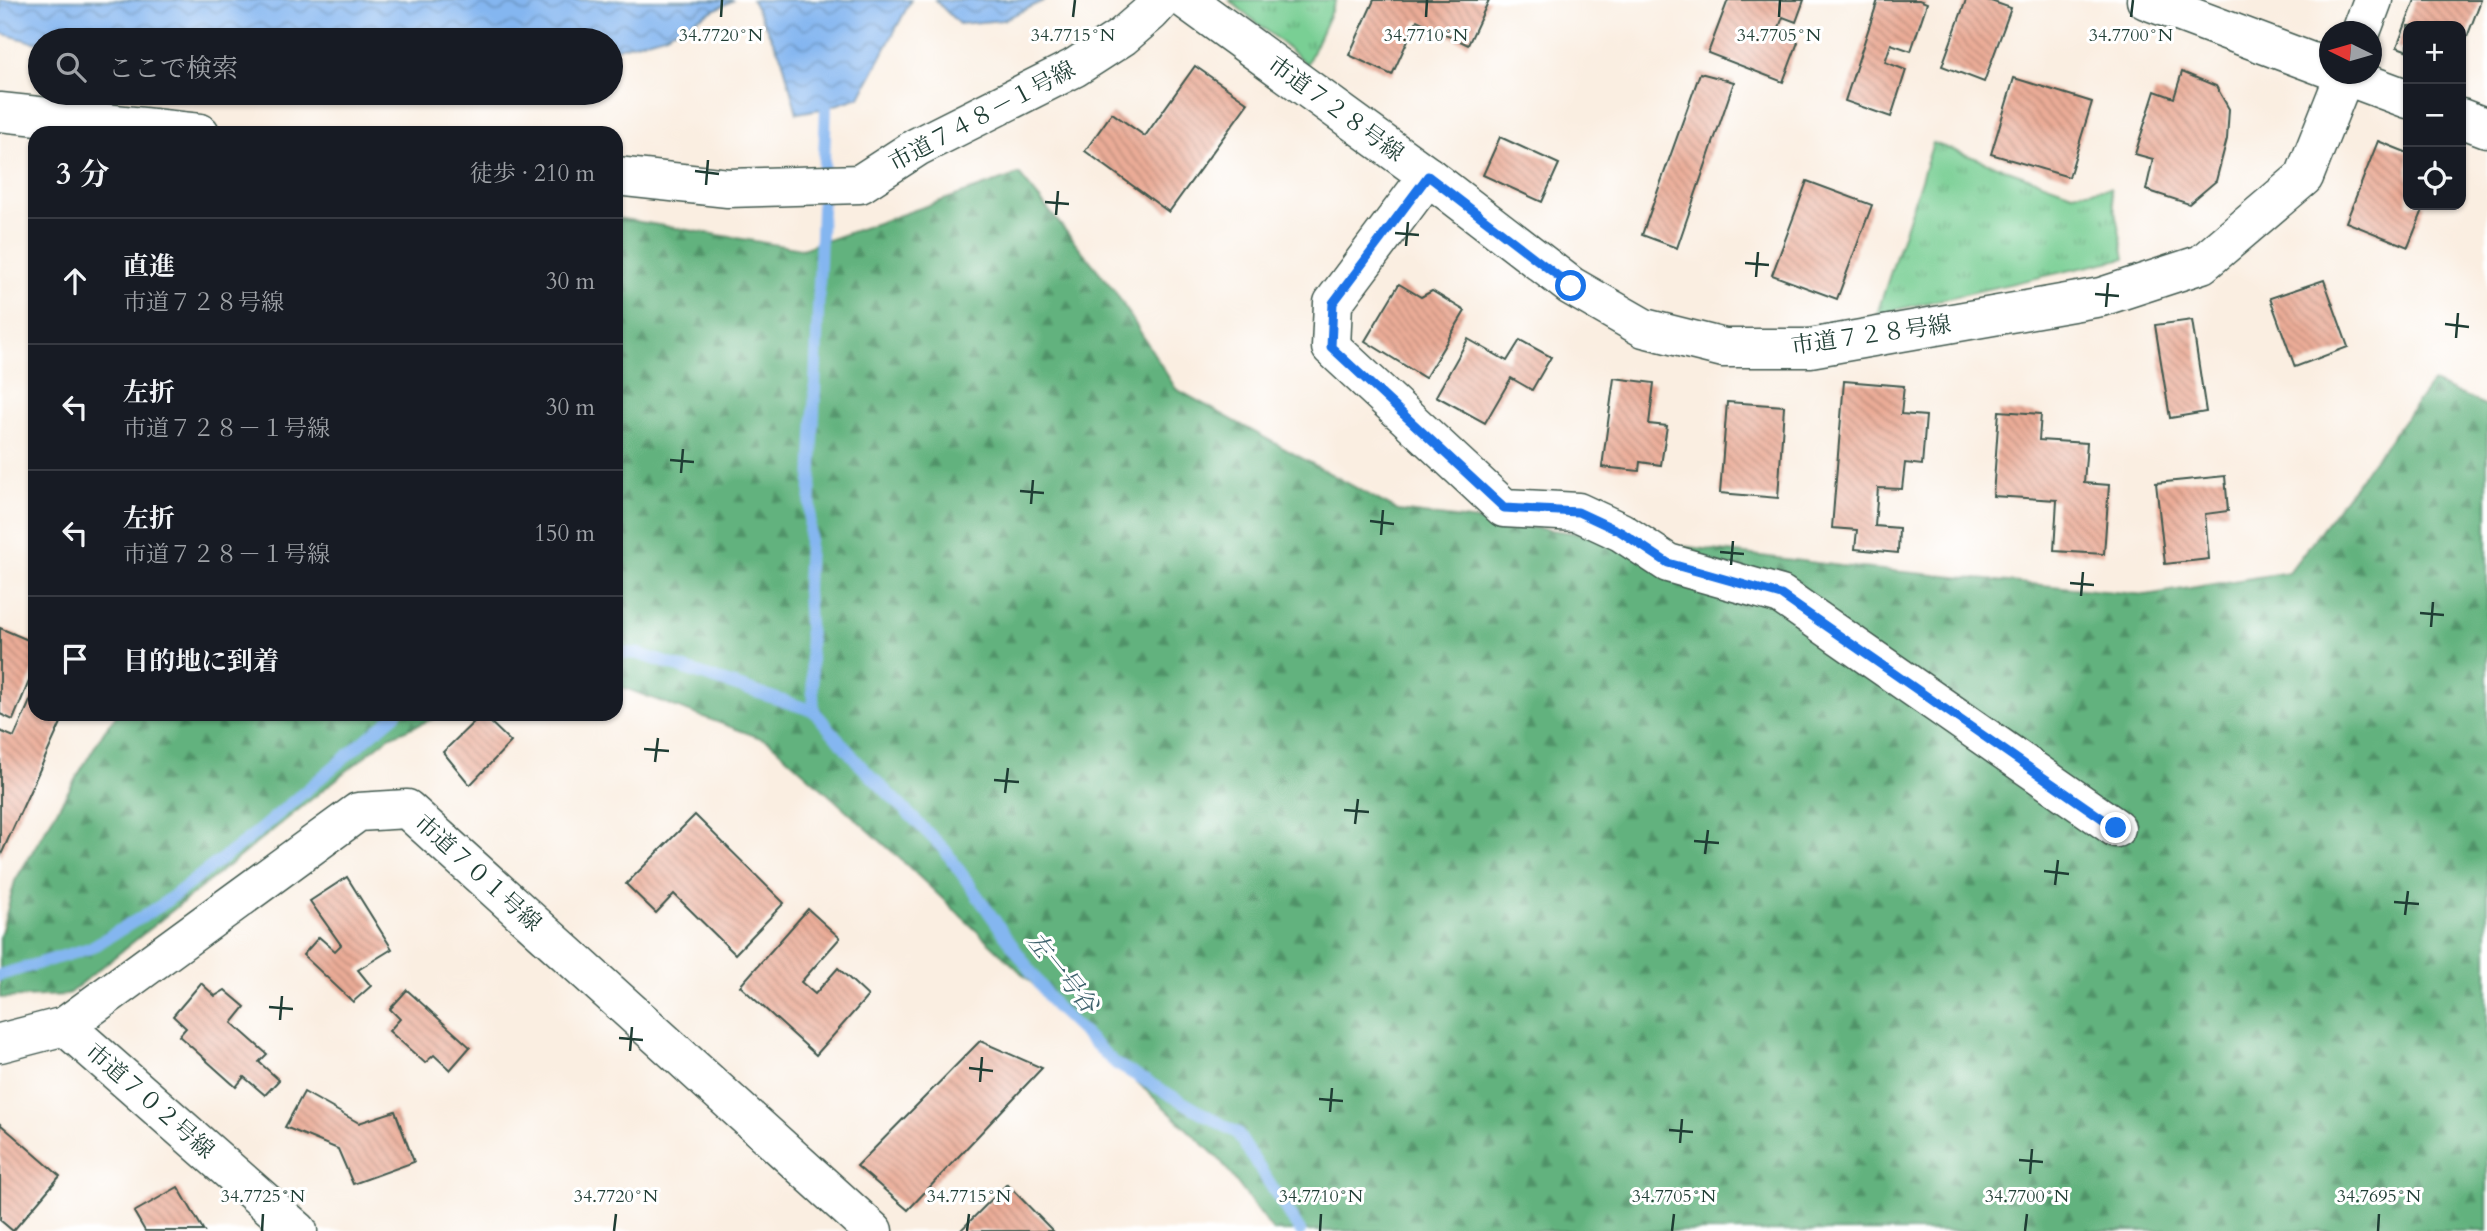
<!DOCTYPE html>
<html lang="ja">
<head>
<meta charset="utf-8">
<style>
  :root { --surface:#171b24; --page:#20242c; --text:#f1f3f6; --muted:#9ea1a6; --line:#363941 }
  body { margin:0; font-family:Cardo,"Noto Serif JP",serif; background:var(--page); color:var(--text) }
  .controls { position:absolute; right:21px; top:21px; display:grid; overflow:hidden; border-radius:14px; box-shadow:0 2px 5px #0004 }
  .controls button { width:63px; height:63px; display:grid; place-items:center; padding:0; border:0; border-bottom:2px solid var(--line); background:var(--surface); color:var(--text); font:35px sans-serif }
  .compass { position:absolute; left:2319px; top:21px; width:63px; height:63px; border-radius:50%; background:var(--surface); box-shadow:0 2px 5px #0004; rotate:275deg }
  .stop { position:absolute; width:21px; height:21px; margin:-16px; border:5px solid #1a73e8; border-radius:50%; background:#fff }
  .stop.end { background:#1a73e8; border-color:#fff; box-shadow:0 2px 7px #0008 }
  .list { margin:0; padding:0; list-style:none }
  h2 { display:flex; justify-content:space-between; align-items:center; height:91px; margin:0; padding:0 28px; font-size:30px }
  h2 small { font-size:23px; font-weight:400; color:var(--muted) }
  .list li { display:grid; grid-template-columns:46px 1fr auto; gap:21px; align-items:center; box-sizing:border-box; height:126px; padding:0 28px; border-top:2px solid var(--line) }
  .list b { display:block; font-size:26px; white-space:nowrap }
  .list p { margin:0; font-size:23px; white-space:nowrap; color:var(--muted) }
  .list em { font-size:23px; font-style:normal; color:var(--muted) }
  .icon { flex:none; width:38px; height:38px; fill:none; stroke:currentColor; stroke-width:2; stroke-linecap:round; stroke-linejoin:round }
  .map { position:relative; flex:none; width:2487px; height:1231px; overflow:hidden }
  .search { position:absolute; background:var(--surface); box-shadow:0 2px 5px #0004; left:28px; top:28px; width:595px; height:77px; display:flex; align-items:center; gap:18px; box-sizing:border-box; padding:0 24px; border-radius:38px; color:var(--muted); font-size:26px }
  .panel { position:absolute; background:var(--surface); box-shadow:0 2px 5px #0004; left:28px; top:126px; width:595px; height:595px; border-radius:21px }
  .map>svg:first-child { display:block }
  .grass { fill:url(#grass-tufts); stroke:#4c8664; stroke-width:2 }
  .forest { fill:url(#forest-firs); stroke:#407859; stroke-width:2 }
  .water { fill:url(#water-waves); stroke:#527a92; stroke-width:2 }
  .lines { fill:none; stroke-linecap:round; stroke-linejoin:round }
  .stream { stroke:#84b6f0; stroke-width:12 }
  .building { fill:url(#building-back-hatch) }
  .minor-casing { stroke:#40584e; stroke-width:41 }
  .minor { stroke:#fff; stroke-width:38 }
  .route { stroke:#1a73e8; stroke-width:9 }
  .ticks { fill:none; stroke:#1f3d34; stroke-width:2.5 }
  .labels { text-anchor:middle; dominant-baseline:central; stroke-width:6; stroke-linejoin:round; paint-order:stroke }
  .street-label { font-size:23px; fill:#1f3d34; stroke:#fff }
  .water-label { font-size:24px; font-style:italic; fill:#3d616c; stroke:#fff }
  .ticks-label { font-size:18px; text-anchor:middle; fill:#1f3d34; stroke:#fff; stroke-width:6; stroke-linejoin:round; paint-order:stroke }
</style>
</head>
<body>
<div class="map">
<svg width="2487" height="1231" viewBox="0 0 2487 1231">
  <defs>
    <pattern id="grass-tufts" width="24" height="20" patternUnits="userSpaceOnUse" patternTransform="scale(1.75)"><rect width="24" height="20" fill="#79cf94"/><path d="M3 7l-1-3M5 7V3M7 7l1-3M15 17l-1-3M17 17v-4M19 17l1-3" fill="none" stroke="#63a97a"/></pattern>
    <pattern id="forest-firs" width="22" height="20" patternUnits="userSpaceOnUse" patternTransform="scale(1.75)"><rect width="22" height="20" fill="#62b27e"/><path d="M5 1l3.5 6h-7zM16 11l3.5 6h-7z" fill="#509268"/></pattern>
    <pattern id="water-waves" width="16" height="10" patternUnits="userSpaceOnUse" patternTransform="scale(1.75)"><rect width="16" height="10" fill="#84b6f0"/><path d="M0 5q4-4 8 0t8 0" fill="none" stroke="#6b95c3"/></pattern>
    <pattern id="building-back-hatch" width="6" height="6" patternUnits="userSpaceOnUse" patternTransform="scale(1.75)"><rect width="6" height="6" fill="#ebac97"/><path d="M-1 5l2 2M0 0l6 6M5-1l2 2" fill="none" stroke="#be8d7c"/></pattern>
  </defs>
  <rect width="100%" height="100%" fill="#fff"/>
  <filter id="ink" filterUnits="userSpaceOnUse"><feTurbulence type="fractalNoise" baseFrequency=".0143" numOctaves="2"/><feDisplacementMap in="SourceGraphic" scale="14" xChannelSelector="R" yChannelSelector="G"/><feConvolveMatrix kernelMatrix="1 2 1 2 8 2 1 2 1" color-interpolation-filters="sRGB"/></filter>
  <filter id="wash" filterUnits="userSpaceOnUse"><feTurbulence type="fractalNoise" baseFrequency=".00686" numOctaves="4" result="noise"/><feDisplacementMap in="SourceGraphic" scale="28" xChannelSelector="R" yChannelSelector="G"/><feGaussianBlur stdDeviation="1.57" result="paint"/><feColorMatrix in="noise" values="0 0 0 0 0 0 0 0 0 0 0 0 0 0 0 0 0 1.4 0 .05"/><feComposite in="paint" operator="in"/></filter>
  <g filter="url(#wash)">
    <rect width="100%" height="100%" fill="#faeee1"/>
    <g class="grass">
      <path d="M1229 0H1336L1307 64Z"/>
      <path d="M1933 143 2072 193 2110 188 2125 258 1877 314Z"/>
    </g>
    <g class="forest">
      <path d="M1019 174 1114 290 1176 389 1398 511 1841 566 2146 595 2289 572 2433 382 2487 406V1231H1273L1220 1160 895 854 769 741 616 685V218L802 249Z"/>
      <path d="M117 714H444L389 737 67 995 0 998V937L15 881 104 731Z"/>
    </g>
    <g class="water">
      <path d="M0 0H734L664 35 611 50V40H40V44L0 33Z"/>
      <path d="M752 0H911L860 97 826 108 797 113 782 58Z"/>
      <path d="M935 0H1045L1003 20 959 24Z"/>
    </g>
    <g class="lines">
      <g class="stream">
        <path d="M616 652 639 654 814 711"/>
        <path d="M814 711 861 766 945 850 1055 1006 1116 1064 1237 1133 1300 1231"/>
        <path d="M814 711 807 590 826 108"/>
        <path d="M0 975 90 948 160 906 257 832 396 714"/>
      </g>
    </g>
    <g id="blocks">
      <g class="building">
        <path d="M1374 0H1489L1468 45 1417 20 1392 75 1349 55Z"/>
        <path d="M1728 0H1804L1796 22 1783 17 1777 33 1798 42 1783 82 1708 53Z"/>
        <path d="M1878 0H1919L1927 3 1911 51 1891 44 1885 62 1906 70 1891 117 1845 101Z"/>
        <path d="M1966 0H1988L2011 8 1984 82 1942 66Z"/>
        <path d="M2415 0H2481L2461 53V26H2408V51L2397 47Z"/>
        <path d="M1195 66 1248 103 1169 212 1085 151 1112 113 1145 136Z"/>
        <path d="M2182 72 2216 86 2229 109 2227 139 2216 181 2189 204 2146 190 2153 159 2135 154 2155 91 2174 98Z"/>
        <path d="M1700 73 1734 82 1677 248 1642 235Z"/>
        <path d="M2014 78 2092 102 2069 177 1991 154Z"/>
        <path d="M1500 137 1559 164 1542 202 1483 175Z"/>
        <path d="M2378 141 2408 153V205H2425L2408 247 2346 222Z"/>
        <path d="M1807 181 1872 205 1837 299 1772 275Z"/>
        <path d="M2324 280 2348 347 2295 367 2270 298Z"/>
        <path d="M1399 284 1421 297 1432 291 1465 311 1425 378 1365 341Z"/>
        <path d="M2192 320 2206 412 2170 418 2155 325Z"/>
        <path d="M1468 339 1507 361 1520 340 1551 357 1532 390 1511 378 1485 423 1436 396Z"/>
        <path d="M1614 378 1654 383 1649 424 1667 426 1661 465 1640 462 1639 471 1602 467Z"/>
        <path d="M1844 381 1904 386 1901 414 1926 416 1922 465 1905 463 1902 489 1878 488 1875 526 1899 528 1898 553 1855 549 1857 530 1832 528Z"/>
        <path d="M1727 402 1784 406 1778 498 1720 493Z"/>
        <path d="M1999 411 2041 414 2039 440 2087 443 2084 483 2109 485 2104 554 2054 551 2057 500 1993 496Z"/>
        <path d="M2225 476 2228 511 2205 514 2209 559 2165 564 2156 483Z"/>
        <path d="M0 628 35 643V667L13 720 0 714Z"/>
        <path d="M35 690V714H65L0 857V731L14 737Z"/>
        <path d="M482 714 511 742 470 785 443 752Z"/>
        <path d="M695 815 784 903 735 954 674 894 656 913 626 884Z"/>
        <path d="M347 877 392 949 358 970 371 986 353 1002 303 955 319 937 335 951 341 945 310 901Z"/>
        <path d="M808 909 840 938 801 982 815 994 838 968 868 996 816 1055 740 986Z"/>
        <path d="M201 983 215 996 225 990 245 1007 232 1023 267 1054 259 1062 279 1080 265 1095 244 1077 236 1087 179 1036 186 1028 173 1016Z"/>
        <path d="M407 990 470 1047 450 1070 434 1055 425 1063 389 1031 400 1019 390 1009Z"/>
        <path d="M980 1041 1042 1068 908 1210 857 1166Z"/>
        <path d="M304 1092 359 1123 395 1111 414 1162 353 1184 338 1149 285 1127Z"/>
        <path d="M0 1124 60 1176 13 1231 0 1220Z"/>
        <path d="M1007 1184 1053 1231H960Z"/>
        <path d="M178 1187 204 1231H145L134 1212Z"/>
      </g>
    </g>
  </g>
  <g filter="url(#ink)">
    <use href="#blocks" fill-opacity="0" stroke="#40584e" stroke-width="2"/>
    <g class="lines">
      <defs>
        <g id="minor">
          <path d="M1186 0 1428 176 1571 286 1644 328 1724 348H1810L2101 297 2202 264 2304 177 2345 74"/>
          <path d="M2146 0 2330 69"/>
          <path d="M2361 32 2373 0"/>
          <path d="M2341 74 2408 99"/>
          <path d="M0 112 200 133"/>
          <path d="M2461 118 2487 128"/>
          <path d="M616 176 728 188 860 184 917 147 1074 68 1122 37 1151 12 1162 0"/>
          <path d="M1428 176 1333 303 1331 347 1504 508 1578 512 1621 532 1668 563 1781 595 2116 828"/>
          <path d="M65 1026 298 1231"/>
          <path d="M0 1043 65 1026 358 812 407 809 873 1231"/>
        </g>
      </defs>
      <use href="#minor" class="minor-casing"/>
      <use href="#minor" class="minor"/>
    </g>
  </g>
  <g class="lines" filter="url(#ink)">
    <path class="route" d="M1571 286 1428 176 1333 303 1331 347 1504 508 1578 512 1621 532 1668 563 1781 595 2116 828"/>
  </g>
  <path class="ticks" d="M721 17 722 0M1073 17 1075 0M1426 17 1427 0M1779 17 1780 0M2131 17 2133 0M695 171 719 174M706 185 708 160M1045 202 1069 204M1056 215 1058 191M1395 233 1419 235M1406 246 1408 222M1745 263 1769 265M1756 277 1758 252M2095 294 2119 296M2106 307 2108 283M2445 324 2469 327M2456 338 2458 313M670 460 694 462M681 473 683 449M1020 491 1044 493M1031 504 1033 480M1370 521 1394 524M1381 535 1383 510M1720 552 1744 554M1731 565 1733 541M2070 583 2094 585M2081 596 2083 572M2420 613 2444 615M2431 627 2433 602M644 749 669 751M655 762 658 738M994 780 1019 782M1005 793 1008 768M1344 810 1369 812M1355 824 1358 799M1694 841 1719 843M1705 854 1708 830M2044 871 2069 874M2055 885 2058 860M2394 902 2419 904M2405 915 2408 891M269 1007 293 1009M280 1020 282 996M619 1038 643 1040M630 1051 632 1027M969 1068 993 1071M980 1082 982 1057M1319 1099 1343 1101M1330 1112 1332 1088M1669 1130 1693 1132M1680 1143 1682 1119M2019 1160 2043 1162M2030 1174 2032 1149M262 1231 263 1214M614 1231 616 1214M967 1231 969 1214M1320 1231 1321 1214M1672 1231 1674 1214M2025 1231 2027 1214M2378 1231 2379 1214"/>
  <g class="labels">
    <g class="street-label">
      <text transform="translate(1336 109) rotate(36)">市道７２８号線</text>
      <text transform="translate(982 116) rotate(-28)">市道７４８－１号線</text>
      <text transform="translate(1871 335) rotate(-8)">市道７２８号線</text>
      <text transform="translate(478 873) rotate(42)">市道７０１号線</text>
      <text transform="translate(150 1101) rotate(41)">市道７０２号線</text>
    </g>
    <g class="water-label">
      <text transform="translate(1062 973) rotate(51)">左一号谷</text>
    </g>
  </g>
  <g class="ticks-label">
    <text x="721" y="41">34.7720°N</text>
    <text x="1073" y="41">34.7715°N</text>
    <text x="1426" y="41">34.7710°N</text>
    <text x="1779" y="41">34.7705°N</text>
    <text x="2131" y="41">34.7700°N</text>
    <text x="263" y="1202">34.7725°N</text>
    <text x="616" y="1202">34.7720°N</text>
    <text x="969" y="1202">34.7715°N</text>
    <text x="1321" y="1202">34.7710°N</text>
    <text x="1674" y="1202">34.7705°N</text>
    <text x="2027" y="1202">34.7700°N</text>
    <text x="2379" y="1202">34.7695°N</text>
  </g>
</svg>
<div class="controls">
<button>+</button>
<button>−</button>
<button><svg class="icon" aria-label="locate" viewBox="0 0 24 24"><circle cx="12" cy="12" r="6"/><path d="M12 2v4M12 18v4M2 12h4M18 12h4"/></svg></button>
</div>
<svg class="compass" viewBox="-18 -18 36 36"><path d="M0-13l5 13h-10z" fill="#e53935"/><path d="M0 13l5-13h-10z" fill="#9ea1a6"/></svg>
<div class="stop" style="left:1571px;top:286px"></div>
<div class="stop end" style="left:2116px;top:828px"></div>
<div class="search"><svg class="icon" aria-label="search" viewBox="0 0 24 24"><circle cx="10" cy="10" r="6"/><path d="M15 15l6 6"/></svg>ここで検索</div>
<section class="panel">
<h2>3 分<small>徒歩 · 210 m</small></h2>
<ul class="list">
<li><svg class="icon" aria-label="ahead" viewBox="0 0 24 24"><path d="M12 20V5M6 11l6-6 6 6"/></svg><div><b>直進</b><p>市道７２８号線</p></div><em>30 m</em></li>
<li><svg class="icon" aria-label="left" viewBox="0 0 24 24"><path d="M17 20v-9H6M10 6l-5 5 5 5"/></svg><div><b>左折</b><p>市道７２８－１号線</p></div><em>30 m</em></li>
<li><svg class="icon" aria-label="left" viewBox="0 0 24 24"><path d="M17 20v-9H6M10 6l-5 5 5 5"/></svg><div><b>左折</b><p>市道７２８－１号線</p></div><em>150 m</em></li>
<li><svg class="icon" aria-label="arrive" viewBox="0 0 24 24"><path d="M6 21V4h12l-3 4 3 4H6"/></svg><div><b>目的地に到着</b></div></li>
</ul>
</section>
</div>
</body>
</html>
